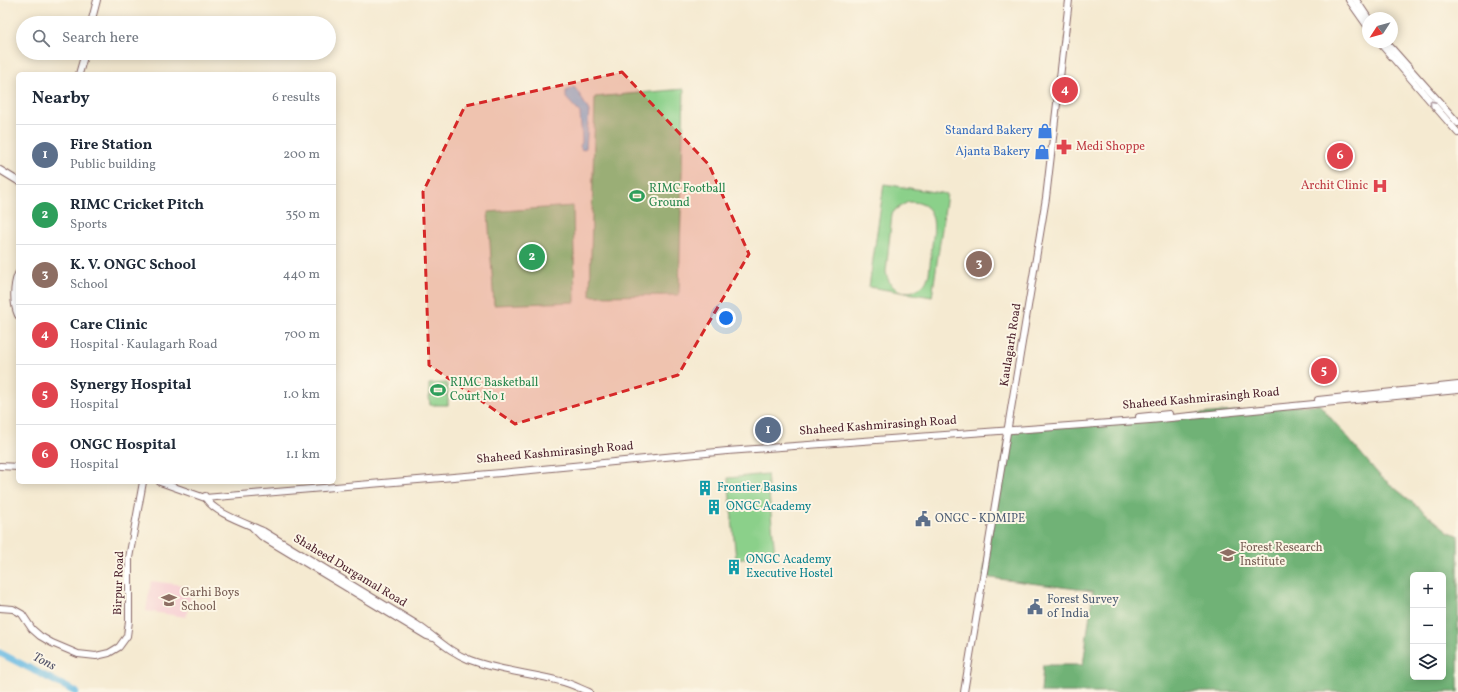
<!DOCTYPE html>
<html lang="en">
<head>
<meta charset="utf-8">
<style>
  :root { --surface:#fff; --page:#f6f6f7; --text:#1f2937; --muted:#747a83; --line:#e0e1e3; --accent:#d1495b }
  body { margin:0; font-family:Vollkorn,serif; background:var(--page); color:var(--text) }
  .controls { position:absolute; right:12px; bottom:12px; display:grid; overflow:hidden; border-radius:6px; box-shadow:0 2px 10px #0003 }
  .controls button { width:36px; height:36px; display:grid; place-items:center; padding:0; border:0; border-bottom:1px solid var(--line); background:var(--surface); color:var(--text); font:20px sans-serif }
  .compass { position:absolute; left:1362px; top:12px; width:36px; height:36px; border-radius:50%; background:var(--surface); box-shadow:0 2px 10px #0003; rotate:234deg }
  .you { position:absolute; left:726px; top:318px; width:14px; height:14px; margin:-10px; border:3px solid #fff; border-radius:50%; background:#1a73e8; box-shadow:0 0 0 6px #1a73e833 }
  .badge { display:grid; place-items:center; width:26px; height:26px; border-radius:50%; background:var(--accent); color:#fff; font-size:13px; font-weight:700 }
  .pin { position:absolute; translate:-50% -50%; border:2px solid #fff; box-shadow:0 1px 4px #0006 }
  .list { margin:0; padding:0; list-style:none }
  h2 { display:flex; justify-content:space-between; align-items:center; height:52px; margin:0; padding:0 16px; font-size:17px }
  h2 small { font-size:13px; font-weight:400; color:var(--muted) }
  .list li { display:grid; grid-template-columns:26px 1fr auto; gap:12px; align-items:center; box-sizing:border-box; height:60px; padding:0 16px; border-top:1px solid var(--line) }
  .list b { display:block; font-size:15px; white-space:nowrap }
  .list p { margin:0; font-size:13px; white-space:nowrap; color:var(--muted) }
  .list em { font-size:13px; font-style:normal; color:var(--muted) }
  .icon { flex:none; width:22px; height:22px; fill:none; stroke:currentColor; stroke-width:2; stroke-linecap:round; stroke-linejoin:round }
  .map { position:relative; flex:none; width:1458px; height:692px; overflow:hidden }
  .search { position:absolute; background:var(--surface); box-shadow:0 2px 10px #0003; left:16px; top:16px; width:320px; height:44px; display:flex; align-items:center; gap:10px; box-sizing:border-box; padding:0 14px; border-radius:22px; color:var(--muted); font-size:15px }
  .panel { position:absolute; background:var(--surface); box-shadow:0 2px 10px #0003; left:16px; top:72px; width:320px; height:412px; border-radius:6px }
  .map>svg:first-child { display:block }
  .built { fill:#f7cfd4 }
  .green { fill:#8bd08a; stroke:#6a785a; fill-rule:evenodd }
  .forest { fill:#70b276; stroke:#5d6850; fill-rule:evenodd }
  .water { fill:#67bae3; stroke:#586c87 }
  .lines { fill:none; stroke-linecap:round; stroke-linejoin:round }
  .river { stroke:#67bae3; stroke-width:7 }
  .secondary-casing { stroke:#866665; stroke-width:8 }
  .secondary { stroke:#fff; stroke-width:6 }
  .oneway { stroke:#ae9aa0 }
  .marked { fill:#d62828; fill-opacity:0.2; stroke:#d62828; stroke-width:3; stroke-dasharray:8 5; stroke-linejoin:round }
  .labels { text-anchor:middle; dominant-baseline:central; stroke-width:4; stroke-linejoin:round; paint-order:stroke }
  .shop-label { font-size:12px; fill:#366cbe; stroke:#fcf5e5; text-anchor:end }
  .health-label { font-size:12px; fill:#be3a42; stroke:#fcf5e5; text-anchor:start }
  .leisure-label { font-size:12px; fill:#27864d; stroke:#fcf5e5; text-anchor:start }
  .street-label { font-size:12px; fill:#4a1f2b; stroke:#fcf5e5 }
  .culture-label { font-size:12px; fill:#0d838f; stroke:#fcf5e5; text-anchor:start }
  .service-label { font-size:12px; fill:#4e5e75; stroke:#fcf5e5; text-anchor:start }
  .education-label { font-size:12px; fill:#785e54; stroke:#fcf5e5; text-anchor:start }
  .water-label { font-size:13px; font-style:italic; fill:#54556b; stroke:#fcf5e5 }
</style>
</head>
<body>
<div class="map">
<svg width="1458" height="692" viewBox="0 0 1458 692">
  <rect width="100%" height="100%" fill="#fcf5e5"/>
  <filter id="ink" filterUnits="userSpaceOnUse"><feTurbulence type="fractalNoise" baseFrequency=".025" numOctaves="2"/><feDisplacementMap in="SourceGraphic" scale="8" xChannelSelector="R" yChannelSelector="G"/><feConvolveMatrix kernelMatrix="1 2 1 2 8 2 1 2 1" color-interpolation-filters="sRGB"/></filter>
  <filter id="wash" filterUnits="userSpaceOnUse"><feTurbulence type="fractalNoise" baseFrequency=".012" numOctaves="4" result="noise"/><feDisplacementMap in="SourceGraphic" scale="16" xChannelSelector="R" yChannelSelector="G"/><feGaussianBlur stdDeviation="0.9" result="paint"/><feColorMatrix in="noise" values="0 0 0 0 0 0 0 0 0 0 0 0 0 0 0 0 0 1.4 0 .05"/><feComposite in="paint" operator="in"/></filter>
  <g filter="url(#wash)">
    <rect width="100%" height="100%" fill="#f5ead1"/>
    <path class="built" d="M151 581 183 585 192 588 186 617 146 611Z"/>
    <g class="green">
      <path d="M684 89 679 295 590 296 595 97Z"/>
      <path d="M884 184 947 194 932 297 869 287ZM908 202C937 201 935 224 932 245 931 255 930 264 929 274 927 279 926 284 921 287 912 295 894 293 889 281 887 278 887 275 886 272L892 214 896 209Z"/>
      <path d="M573 206 575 302 494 305 488 212Z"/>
      <path d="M447 383 448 394 429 395V384Z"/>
      <path d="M448 395V405H430L429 396Z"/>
      <path d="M767 474 775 554 736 559 728 478Z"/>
    </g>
    <path class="forest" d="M1319 404 1380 476 1449 532 1458 535V692H1041L1043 665H1083L1093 591 983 577 1008 430ZM1413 575H1443V677H1413Z"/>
    <path class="water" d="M574 87 578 92 589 111 586 148 582 150 580 146 582 142 580 113 566 98V91Z"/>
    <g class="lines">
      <path class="river" d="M0 653 76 692"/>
    </g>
  </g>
  <g filter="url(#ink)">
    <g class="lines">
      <defs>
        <g id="secondary">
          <path d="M1349 0 1368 27"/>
          <path d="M1356 0 1368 18"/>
          <path d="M91 23 97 0"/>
          <path d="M1379 42 1458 133"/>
          <path d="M1386 42 1458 123"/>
          <path d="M79 74 85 53"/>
          <path d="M0 170 18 181"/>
          <path d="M18 274C13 286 13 304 18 315"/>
          <path d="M1318 400 1458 385"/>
          <path d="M1139 417 1169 414"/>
          <path d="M0 466 18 467"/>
          <path d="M160 482 205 498 501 473 727 451 1150 420 1458 390"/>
          <path d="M205 496C210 512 248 524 263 531L416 624C436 637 447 651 470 660 499 671 530 673 560 681 570 683 579 688 589 692"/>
          <path d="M253 528 261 536 427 636 433 638"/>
          <path d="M0 608 13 609 22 614 32 629 40 636 52 643 78 654 96 656 109 653 119 647 127 636 129 621V558L143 482"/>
          <path d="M964 692 1046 198 1069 0"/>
        </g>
      </defs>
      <use href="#secondary" class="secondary-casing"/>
      <use href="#secondary" class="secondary"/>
    </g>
    <defs><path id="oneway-chevron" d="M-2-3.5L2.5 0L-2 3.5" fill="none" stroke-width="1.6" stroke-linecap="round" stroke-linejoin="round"/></defs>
    <use class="oneway" href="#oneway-chevron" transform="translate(1432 103) rotate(-131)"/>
  </g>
  <path class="marked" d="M622 72 709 165 749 254 678 375 515 424 429 365 423 192 465 106Z"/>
  <defs>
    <symbol id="shop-bare" viewBox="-9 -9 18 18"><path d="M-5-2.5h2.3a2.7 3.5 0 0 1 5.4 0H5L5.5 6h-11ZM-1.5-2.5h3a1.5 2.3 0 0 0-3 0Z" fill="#3f7fe0" stroke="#fcf5e5" stroke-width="2.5" paint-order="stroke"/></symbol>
    <symbol id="pharmacy-bare" viewBox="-9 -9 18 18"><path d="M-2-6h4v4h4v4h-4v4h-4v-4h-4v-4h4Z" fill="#e0444e" stroke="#fcf5e5" stroke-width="2.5" paint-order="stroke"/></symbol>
    <symbol id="hospital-bare" viewBox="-9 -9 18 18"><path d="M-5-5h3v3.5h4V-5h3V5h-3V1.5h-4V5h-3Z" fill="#e0444e" stroke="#fcf5e5" stroke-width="2.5" paint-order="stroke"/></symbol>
    <symbol id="stadium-bare" viewBox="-9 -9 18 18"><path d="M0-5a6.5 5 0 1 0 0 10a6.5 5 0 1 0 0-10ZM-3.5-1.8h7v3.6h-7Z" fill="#2e9e5b" stroke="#fcf5e5" stroke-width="2.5" paint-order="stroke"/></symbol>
    <symbol id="building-bare" viewBox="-9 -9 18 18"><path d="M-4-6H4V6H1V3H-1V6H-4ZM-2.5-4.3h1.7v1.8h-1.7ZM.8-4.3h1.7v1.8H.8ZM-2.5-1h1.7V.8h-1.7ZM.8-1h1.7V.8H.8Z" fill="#0f9aa8" stroke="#fcf5e5" stroke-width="2.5" paint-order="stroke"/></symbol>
    <symbol id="civic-bare" viewBox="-9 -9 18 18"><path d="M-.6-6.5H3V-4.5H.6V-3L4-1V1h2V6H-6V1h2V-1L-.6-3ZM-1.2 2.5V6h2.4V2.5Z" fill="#5c6f8a" stroke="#fcf5e5" stroke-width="2.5" paint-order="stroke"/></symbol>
    <symbol id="university-bare" viewBox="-9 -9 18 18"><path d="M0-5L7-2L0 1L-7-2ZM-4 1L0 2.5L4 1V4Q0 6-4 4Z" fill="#8d6e63" stroke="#fcf5e5" stroke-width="2.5" paint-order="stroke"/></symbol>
    <symbol id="school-bare" viewBox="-9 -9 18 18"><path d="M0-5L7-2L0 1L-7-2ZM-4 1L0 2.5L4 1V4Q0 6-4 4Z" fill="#8d6e63" stroke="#fcf5e5" stroke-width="2.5" paint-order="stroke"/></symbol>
  </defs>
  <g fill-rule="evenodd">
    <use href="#shop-bare" x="1034" y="120" width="22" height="22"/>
    <use href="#pharmacy-bare" x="1053" y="136" width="22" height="22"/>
    <use href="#shop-bare" x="1031" y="141" width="22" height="22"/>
    <use href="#hospital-bare" x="1369" y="175" width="22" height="22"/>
    <use href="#stadium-bare" x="626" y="185" width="22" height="22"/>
    <use href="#stadium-bare" x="427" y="379" width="22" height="22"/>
    <use href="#building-bare" x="694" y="477" width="22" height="22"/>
    <use href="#building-bare" x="703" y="496" width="22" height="22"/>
    <use href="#civic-bare" x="912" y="508" width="22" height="22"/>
    <use href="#university-bare" x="1217" y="544" width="22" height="22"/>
    <use href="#building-bare" x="723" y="556" width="22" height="22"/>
    <use href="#school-bare" x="158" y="589" width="22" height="22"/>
    <use href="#civic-bare" x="1024" y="596" width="22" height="22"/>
  </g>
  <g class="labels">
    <g class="shop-label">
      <text x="1033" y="131">Standard Bakery</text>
      <text x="1030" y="152">Ajanta Bakery</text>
    </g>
    <g class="health-label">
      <text x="1076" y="147">Medi Shoppe</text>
      <text x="1368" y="186" text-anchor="end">Archit Clinic</text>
    </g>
    <g class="leisure-label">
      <text x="649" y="189">RIMC Football<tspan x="649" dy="14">Ground</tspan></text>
      <text x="450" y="383">RIMC Basketball<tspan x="450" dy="14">Court No 1</tspan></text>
    </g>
    <g class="street-label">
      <text transform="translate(1011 345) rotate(-81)">Kaulagarh Road</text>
      <text transform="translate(1201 399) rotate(-5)">Shaheed Kashmirasingh Road</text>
      <text transform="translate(878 426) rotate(-4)">Shaheed Kashmirasingh Road</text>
      <text transform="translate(555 453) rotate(-5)">Shaheed Kashmirasingh Road</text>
      <text transform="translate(350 571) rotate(31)">Shaheed Durgamal Road</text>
      <text transform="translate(119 583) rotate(-88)">Birpur Road</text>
    </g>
    <g class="culture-label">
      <text x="717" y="488">Frontier Basins</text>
      <text x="726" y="507">ONGC Academy</text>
      <text x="746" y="560">ONGC Academy<tspan x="746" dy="14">Executive Hostel</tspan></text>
    </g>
    <g class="service-label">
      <text x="935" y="519">ONGC - KDMIPE</text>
      <text x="1047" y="600">Forest Survey<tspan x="1047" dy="14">of India</tspan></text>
    </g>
    <g class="education-label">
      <text x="1240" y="548">Forest Research<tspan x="1240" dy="14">Institute</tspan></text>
      <text x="181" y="593">Garhi Boys<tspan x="181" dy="14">School</tspan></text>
    </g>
    <g class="water-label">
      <text transform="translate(44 662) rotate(27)">Tons</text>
    </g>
  </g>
</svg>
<div class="controls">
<button>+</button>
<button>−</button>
<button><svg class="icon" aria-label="layers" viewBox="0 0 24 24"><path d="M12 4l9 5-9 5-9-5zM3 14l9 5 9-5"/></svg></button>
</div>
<svg class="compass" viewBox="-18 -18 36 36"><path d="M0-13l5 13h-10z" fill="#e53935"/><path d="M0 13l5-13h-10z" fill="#747a83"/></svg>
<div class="you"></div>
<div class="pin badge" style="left:768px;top:430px;background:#5c6f8a">1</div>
<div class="pin badge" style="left:532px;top:257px;background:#2e9e5b">2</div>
<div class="pin badge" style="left:979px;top:264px;background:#8d6e63">3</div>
<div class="pin badge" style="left:1065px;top:90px;background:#e0444e">4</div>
<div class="pin badge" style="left:1324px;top:371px;background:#e0444e">5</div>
<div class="pin badge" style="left:1340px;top:156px;background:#e0444e">6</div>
<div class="search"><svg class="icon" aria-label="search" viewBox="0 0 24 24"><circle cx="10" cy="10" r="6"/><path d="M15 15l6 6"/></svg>Search here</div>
<section class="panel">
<h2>Nearby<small>6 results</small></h2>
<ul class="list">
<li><span class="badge" style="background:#5c6f8a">1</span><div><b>Fire Station</b><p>Public building</p></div><em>200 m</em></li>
<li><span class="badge" style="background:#2e9e5b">2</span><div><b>RIMC Cricket Pitch</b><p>Sports</p></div><em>350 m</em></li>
<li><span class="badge" style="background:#8d6e63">3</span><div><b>K. V. ONGC School</b><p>School</p></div><em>440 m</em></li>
<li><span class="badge" style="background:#e0444e">4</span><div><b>Care Clinic</b><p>Hospital · Kaulagarh Road</p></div><em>700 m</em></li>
<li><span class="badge" style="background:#e0444e">5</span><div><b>Synergy Hospital</b><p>Hospital</p></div><em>1.0 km</em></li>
<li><span class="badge" style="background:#e0444e">6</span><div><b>ONGC Hospital</b><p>Hospital</p></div><em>1.1 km</em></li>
</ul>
</section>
</div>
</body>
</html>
